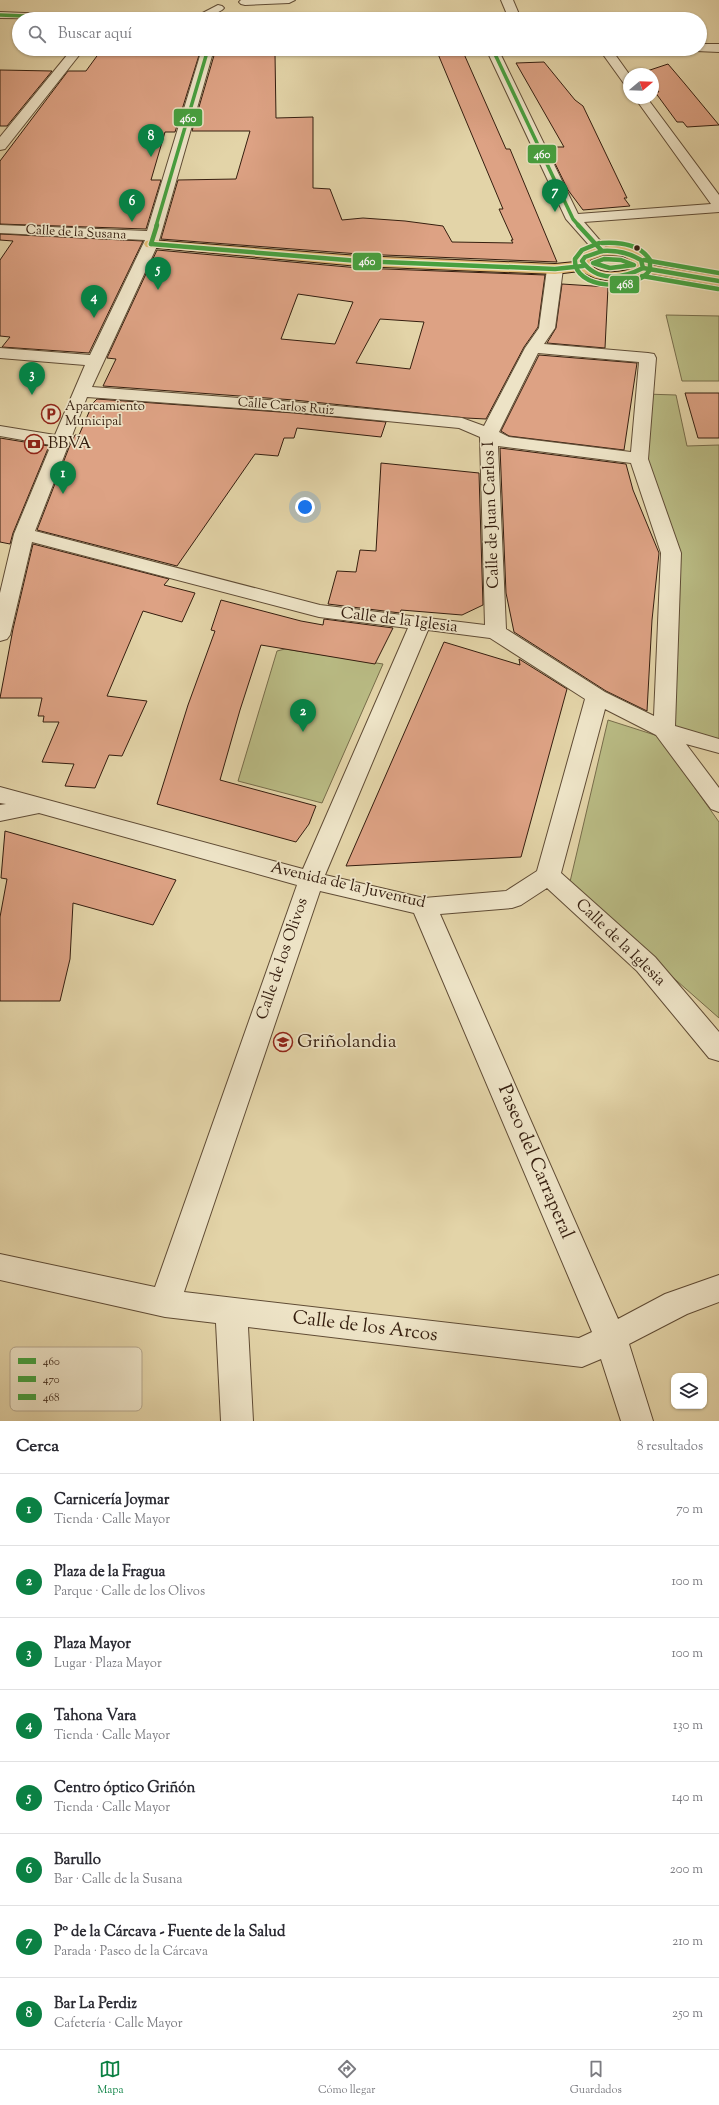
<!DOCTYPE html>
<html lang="es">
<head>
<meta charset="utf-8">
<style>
  :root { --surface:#fff; --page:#f2f2f3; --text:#2b2b33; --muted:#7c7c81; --line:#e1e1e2; --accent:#0b8043 }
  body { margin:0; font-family:"Sorts Mill Goudy",serif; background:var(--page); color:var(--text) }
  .controls { position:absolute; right:12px; bottom:12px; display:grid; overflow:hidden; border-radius:8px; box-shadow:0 1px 3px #0004 }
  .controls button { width:36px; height:36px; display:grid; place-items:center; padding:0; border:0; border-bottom:1px solid var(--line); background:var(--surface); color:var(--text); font:20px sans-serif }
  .compass { position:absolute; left:623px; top:68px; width:36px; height:36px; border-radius:50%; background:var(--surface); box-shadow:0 1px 3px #0004; rotate:71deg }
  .you { position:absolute; left:305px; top:507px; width:14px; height:14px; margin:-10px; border:3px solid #fff; border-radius:50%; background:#1a73e8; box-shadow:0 0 0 6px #1a73e833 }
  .badge { display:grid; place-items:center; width:26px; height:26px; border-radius:50%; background:var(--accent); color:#fff; font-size:13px; font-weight:700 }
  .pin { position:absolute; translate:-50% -33px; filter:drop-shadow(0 1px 2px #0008) }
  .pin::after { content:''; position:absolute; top:21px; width:14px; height:12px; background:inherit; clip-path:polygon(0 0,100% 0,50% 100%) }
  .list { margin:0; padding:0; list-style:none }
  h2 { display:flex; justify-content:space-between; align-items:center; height:52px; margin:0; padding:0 16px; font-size:17px }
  h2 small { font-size:13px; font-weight:400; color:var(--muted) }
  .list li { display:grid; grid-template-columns:26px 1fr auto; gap:12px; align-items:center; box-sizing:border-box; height:72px; padding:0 16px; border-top:1px solid var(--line) }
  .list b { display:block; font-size:15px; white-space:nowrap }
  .list p { margin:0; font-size:13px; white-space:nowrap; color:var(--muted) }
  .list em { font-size:13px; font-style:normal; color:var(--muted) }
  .icon { flex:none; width:22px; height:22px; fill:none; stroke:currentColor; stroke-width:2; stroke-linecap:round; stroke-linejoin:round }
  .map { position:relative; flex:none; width:719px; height:1421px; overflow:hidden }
  .search { position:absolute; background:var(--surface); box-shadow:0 1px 3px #0004; left:12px; right:12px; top:12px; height:44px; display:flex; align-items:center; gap:10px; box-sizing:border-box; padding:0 14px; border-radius:22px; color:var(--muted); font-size:15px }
  .sheet { height:628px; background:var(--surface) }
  nav { display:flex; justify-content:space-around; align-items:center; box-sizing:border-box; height:56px; border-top:1px solid var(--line); background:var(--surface); font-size:11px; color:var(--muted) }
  nav a { display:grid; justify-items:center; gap:2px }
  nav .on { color:var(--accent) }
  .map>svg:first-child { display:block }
  .green { fill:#b9bb84; stroke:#776c4a }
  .building { fill:#dda284; stroke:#351e0f; fill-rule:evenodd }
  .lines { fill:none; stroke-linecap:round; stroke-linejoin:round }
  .minor-casing { stroke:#604c35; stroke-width:2 }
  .major-casing { stroke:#351e0f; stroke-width:2 }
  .minor { fill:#ede3c6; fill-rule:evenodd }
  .major { fill:#e2ba74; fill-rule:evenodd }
  .bus-1-far1-casing { stroke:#ede3c6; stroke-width:5 }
  .bus-1-casing { stroke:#ede3c6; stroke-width:7 }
  .bus-2-casing { stroke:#ede3c6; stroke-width:7 }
  .bus-3-casing { stroke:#ede3c6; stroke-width:7 }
  .bus-1-far1 { stroke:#47a03f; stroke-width:3.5 }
  .bus-1 { stroke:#47a03f; stroke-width:4.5 }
  .bus-2 { stroke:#47a03f; stroke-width:4.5 }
  .bus-3 { stroke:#47a03f; stroke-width:4.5 }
  .bus-dot { fill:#351e0f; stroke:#ede3c6; stroke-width:1.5 }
  .labels { text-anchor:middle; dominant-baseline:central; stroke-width:3.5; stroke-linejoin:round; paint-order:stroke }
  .far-street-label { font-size:13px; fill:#351e0f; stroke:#ede3c6 }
  .far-poi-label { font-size:13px; fill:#351e0f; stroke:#ede3c6; text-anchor:start }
  .poi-label { font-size:16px; fill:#351e0f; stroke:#ede3c6; text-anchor:start }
  .street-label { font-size:16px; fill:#351e0f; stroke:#ede3c6 }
  .near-poi-label { font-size:19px; fill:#351e0f; stroke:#ede3c6; text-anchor:start }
  .near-street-label { font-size:19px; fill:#351e0f; stroke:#ede3c6 }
  .key { fill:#ede3c6; stroke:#b6a88f; stroke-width:1 }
  .key-label { font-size:11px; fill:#351e0f }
  .line-badge { stroke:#ede3c6; stroke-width:1.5 }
  .badge-label { font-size:11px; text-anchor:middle; font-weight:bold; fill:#fff }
</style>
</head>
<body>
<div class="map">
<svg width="719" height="1421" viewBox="0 0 719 1421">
  <rect width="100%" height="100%" fill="#e3d4a8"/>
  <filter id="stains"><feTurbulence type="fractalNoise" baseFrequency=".005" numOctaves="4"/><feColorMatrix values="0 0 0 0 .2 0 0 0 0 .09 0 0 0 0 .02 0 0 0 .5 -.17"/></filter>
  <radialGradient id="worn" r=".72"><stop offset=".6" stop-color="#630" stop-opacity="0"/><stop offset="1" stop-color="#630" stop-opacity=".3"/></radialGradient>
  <g class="green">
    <path d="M666 315 719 316V381H682Z"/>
    <path d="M645 394 676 395 687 446 719 445V743L664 730 671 553 639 459Z"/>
    <path d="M285 649 383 664 322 803 238 781 277 651Z"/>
    <path d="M608 720 658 736 719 822V1018L569 886Z"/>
  </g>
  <g class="building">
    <path d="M102 49 188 50V51L200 52 175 132H165L151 180H161L146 229 0 224V161L68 71H86Z"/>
    <path d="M215 52 275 54 276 118 313 117V188L330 189 342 220 363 218 405 221 443 226 452 242 513 243 511 240H513L499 209H503L438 54H464L506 149H510L557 262 359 254 161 239 178 180 236 179 250 131H192Z"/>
    <path d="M544 62 575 100 583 106 627 198H624L630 206 583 210 568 190 547 147H564L516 63Z"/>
    <path d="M668 64 685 84 719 125 687 127 683 122H677L655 92H659L653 84V74H645L644 72Z"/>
    <path d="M0 70 52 71 7 126H0Z"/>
    <path d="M0 234 143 241 89 353 2 347 10 337 0 336V260L13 241 0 240Z"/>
    <path d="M157 250 359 268 545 275 538 327 524 347 486 419 466 418 294 400 103 386 116 359 107 358ZM298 294 353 302 335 344 281 339ZM380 319 424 322 410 369 356 363Z"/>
    <path d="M562 284 608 287 605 348 547 343 556 328Z"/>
    <path d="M539 355 637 363 624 450 509 436 501 431Z"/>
    <path d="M685 393H719V438H698Z"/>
    <path d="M97 399 294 413 386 422 381 437 297 428 294 438H284L278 456 255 454 177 566 37 530 70 445 75 435H79L93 403Z"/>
    <path d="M0 438 49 446 13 533 10 544 0 542Z"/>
    <path d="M500 448 626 464 633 490 659 553 652 620 647 711 606 691 514 632 506 593Z"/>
    <path d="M381 463 479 473 483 605 462 615 401 610 400 613 328 604 337 571 356 572 360 550 376 551Z"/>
    <path d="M33 544 169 579 164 585 195 593 182 622 143 611 107 696 147 701 122 756 109 755 95 788 65 786 74 764 42 762 59 722H43L44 716H38L42 698H0L13 629Z"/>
    <path d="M221 600 301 621 323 625 324 619 393 628 375 664 261 645 240 710 220 780 316 806 309 824 296 842 157 804 188 705 215 631 211 630Z"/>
    <path d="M444 642 520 665 519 659 567 689 521 857 346 866Z"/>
    <path d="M5 831 176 880 153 925 73 903 70 959 60 1001H0V917L7 879 1 878Z"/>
  </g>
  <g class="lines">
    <defs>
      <g id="minor">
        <path d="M241 0H295L289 3 245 5 241 4 239 2Z"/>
        <path d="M501 0H513L521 19H509Z"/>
        <path d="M218 5 222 6 224 8 222 10 206 19H191Z"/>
        <path d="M0 12 100 16 106 19 0 18Z"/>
        <path d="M700 44H719V52L696 51 695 49H700Z"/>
        <path d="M72 49H84L5 149 0 150V137Z"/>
        <path d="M202 49H214L158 244 92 387 294 402 462 418 484 426 525 348 539 328 547 269 550 266H560L563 269 555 328 544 344 648 353 654 354 656 358 648 459 681 553 675 726 719 739V753L686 744 719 788V812L711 809 656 735 605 709 561 873 655 957 719 1032V1061L709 1058 637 971 547 888 521 905 512 908 440 914 618 1319 665 1294 719 1275V1302L687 1314 629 1344 653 1421H621L601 1359 582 1367 248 1327 253 1421H221L216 1323 165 1317 0 1280V1254L155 1287 297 885 39 813 0 821V805L6 804 0 803V787L303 869 408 628 319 617 32 542 10 635 7 639 0 641V593L14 534 51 445 0 436V426L55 435 85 365 0 358V348L90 355 145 240 0 233V225L147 231ZM538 353 639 362 631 452 509 437 499 432ZM87 397 294 412 459 428 480 437 485 625 320 605 35 531ZM498 446 631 463 661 553 654 716 605 692 506 629ZM428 630 490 638 585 699 537 871 506 891 424 898 325 875ZM320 891 414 913 592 1332 579 1338 184 1292Z"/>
        <path d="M453 49H636L630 53H614L629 74V86L625 85 602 53H500L578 214 711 204 635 98H647L719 195V212L584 222 609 251 607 254H597L566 219 488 53H459Z"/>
      </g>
      <path id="major" d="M151 240 359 256 555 264 575 262 580 254C587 251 593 248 601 247 616 244 645 247 650 265L719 276V286L646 273 629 279 610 281 595 278 580 271 555 274 359 266 146 247 144 244 146 241ZM604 255 623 256 634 262 635 267C625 273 592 277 590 260Z"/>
    </defs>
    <use href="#minor" class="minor-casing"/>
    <use href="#major" class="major-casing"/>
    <use href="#minor" class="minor"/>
    <use href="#major" class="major"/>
    <defs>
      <g id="bus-1-far1">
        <path d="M0 15 100 19"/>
        <path d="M493 50 573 219 579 226"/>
        <path d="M156 226 208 49"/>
      </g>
      <g id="bus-1">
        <path d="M578 225 602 251"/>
        <path d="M151 244 359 261 555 269 583 266"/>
        <path d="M151 244 157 225"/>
        <path d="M602 251C616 250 629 253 641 260L643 268C622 279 597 282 582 261L585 257Z"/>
        <path d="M643 268 719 281"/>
      </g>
      <g id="bus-2">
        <path d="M604 259 621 260 634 265 610 268 593 263Z"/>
        <path d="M642 276 718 289"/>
      </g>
      <g id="bus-3">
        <path d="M599 243 582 250 575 259C573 290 635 292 650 270V260C640 244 619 242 602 243"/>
        <path d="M644 260 719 273"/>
      </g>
    </defs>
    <use href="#bus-1-far1" class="bus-1-far1-casing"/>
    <use href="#bus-1" class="bus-1-casing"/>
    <use href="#bus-2" class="bus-2-casing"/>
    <use href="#bus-3" class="bus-3-casing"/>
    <use href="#bus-1-far1" class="bus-1-far1"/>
    <use href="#bus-1" class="bus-1"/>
    <use href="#bus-2" class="bus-2"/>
    <use href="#bus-3" class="bus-3"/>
  </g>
  <defs>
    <symbol id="parking-ring" viewBox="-11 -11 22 22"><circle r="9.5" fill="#ede3c6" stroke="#8f2418" stroke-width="1.5"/><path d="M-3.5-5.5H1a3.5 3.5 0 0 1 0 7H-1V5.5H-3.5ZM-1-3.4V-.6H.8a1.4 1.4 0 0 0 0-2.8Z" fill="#8f2418"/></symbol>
    <symbol id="bank-ring" viewBox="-11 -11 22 22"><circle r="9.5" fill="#ede3c6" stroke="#8f2418" stroke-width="1.5"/><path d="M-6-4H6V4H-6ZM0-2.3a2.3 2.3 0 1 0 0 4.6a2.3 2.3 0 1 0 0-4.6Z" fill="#8f2418"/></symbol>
    <symbol id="school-ring" viewBox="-11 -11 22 22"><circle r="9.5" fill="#ede3c6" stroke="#8f2418" stroke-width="1.5"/><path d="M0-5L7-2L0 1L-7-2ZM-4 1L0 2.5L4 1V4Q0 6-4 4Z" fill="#8f2418"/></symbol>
  </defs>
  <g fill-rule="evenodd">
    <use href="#parking-ring" x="40" y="403" width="22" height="22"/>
    <use href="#bank-ring" x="23" y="433" width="22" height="22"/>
    <use href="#school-ring" x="272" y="1031" width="22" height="22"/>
  </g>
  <circle class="bus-dot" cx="637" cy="248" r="3.5"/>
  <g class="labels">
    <g class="far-street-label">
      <text transform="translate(76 233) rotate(3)">Calle de la Susana</text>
      <text transform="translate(286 407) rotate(5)">Calle Carlos Ruiz</text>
    </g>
    <g class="far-poi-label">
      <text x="65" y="407">Aparcamiento<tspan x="65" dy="15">Municipal</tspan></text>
    </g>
    <g class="poi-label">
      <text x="48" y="444">BBVA</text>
    </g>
    <g class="street-label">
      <text transform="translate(492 515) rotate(-92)">Calle de Juan Carlos I</text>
      <text transform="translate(399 621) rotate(7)">Calle de la Iglesia</text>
      <text transform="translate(348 886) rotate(13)">Avenida de la Juventud</text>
      <text transform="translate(620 943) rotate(44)">Calle de la Iglesia</text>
      <text transform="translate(283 959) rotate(-71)">Calle de los Olivos</text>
    </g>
    <g class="near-poi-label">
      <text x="297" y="1042">Griñolandia</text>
    </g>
    <g class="near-street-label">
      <text transform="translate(535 1162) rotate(67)">Paseo del Carraperal</text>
      <text transform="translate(365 1327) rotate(7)">Calle de los Arcos</text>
    </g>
  </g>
  <rect x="10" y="1347" width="132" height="64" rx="6" class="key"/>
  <rect x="18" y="1358" width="18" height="6" fill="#47a03f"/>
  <rect x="18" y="1376" width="18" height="6" fill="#47a03f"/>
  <rect x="18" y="1394" width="18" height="6" fill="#47a03f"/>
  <g class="key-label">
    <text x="43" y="1365">460</text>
    <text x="43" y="1383">470</text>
    <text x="43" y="1401">468</text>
  </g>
  <g class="line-badge">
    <rect x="173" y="108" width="30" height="19" rx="4" fill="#47a03f"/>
    <rect x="527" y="144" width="30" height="20" rx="4" fill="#47a03f"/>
    <rect x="352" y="252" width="30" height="19" rx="4" fill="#47a03f"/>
    <rect x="609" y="275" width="31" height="19" rx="4" fill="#47a03f"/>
  </g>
  <g class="badge-label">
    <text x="188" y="122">460</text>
    <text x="542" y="158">460</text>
    <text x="367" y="265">460</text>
    <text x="625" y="288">468</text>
  </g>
  <rect width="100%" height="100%" filter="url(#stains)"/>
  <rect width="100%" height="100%" fill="url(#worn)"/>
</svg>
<div class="controls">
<button><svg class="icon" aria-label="layers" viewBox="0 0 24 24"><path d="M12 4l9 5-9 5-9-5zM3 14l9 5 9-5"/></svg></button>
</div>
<svg class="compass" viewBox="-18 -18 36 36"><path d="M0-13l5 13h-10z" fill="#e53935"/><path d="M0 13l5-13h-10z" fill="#7c7c81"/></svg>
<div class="you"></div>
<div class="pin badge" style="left:63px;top:494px">1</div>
<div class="pin badge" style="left:303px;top:732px">2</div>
<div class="pin badge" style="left:32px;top:395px">3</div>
<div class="pin badge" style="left:94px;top:318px">4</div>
<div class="pin badge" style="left:158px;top:290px">5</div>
<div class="pin badge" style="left:132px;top:222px">6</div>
<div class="pin badge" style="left:555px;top:212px">7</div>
<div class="pin badge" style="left:151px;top:157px">8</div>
<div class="search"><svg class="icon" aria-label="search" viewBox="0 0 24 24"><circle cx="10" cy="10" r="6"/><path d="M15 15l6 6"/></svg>Buscar aquí</div>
</div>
<section class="sheet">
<h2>Cerca<small>8 resultados</small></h2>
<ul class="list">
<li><span class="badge">1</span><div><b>Carnicería Joymar</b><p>Tienda · Calle Mayor</p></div><em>70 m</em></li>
<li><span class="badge">2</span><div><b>Plaza de la Fragua</b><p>Parque · Calle de los Olivos</p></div><em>100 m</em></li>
<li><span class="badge">3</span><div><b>Plaza Mayor</b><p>Lugar · Plaza Mayor</p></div><em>100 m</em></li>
<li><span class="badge">4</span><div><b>Tahona Vara</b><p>Tienda · Calle Mayor</p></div><em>130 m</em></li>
<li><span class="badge">5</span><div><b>Centro óptico Griñón</b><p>Tienda · Calle Mayor</p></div><em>140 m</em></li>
<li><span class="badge">6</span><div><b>Barullo</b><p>Bar · Calle de la Susana</p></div><em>200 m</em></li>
<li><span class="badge">7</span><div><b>Pº de la Cárcava - Fuente de la Salud</b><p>Parada · Paseo de la Cárcava</p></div><em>210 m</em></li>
<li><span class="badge">8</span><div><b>Bar La Perdiz</b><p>Cafetería · Calle Mayor</p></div><em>250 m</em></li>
</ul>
</section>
<nav>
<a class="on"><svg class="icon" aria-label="map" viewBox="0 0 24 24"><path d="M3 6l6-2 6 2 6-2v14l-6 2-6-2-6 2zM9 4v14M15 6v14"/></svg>Mapa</a>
<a><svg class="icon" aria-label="directions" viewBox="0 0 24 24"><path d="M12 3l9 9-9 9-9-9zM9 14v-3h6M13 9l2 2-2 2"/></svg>Cómo llegar</a>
<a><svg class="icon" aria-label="saved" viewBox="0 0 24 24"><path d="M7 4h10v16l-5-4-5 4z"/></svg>Guardados</a>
</nav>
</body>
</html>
